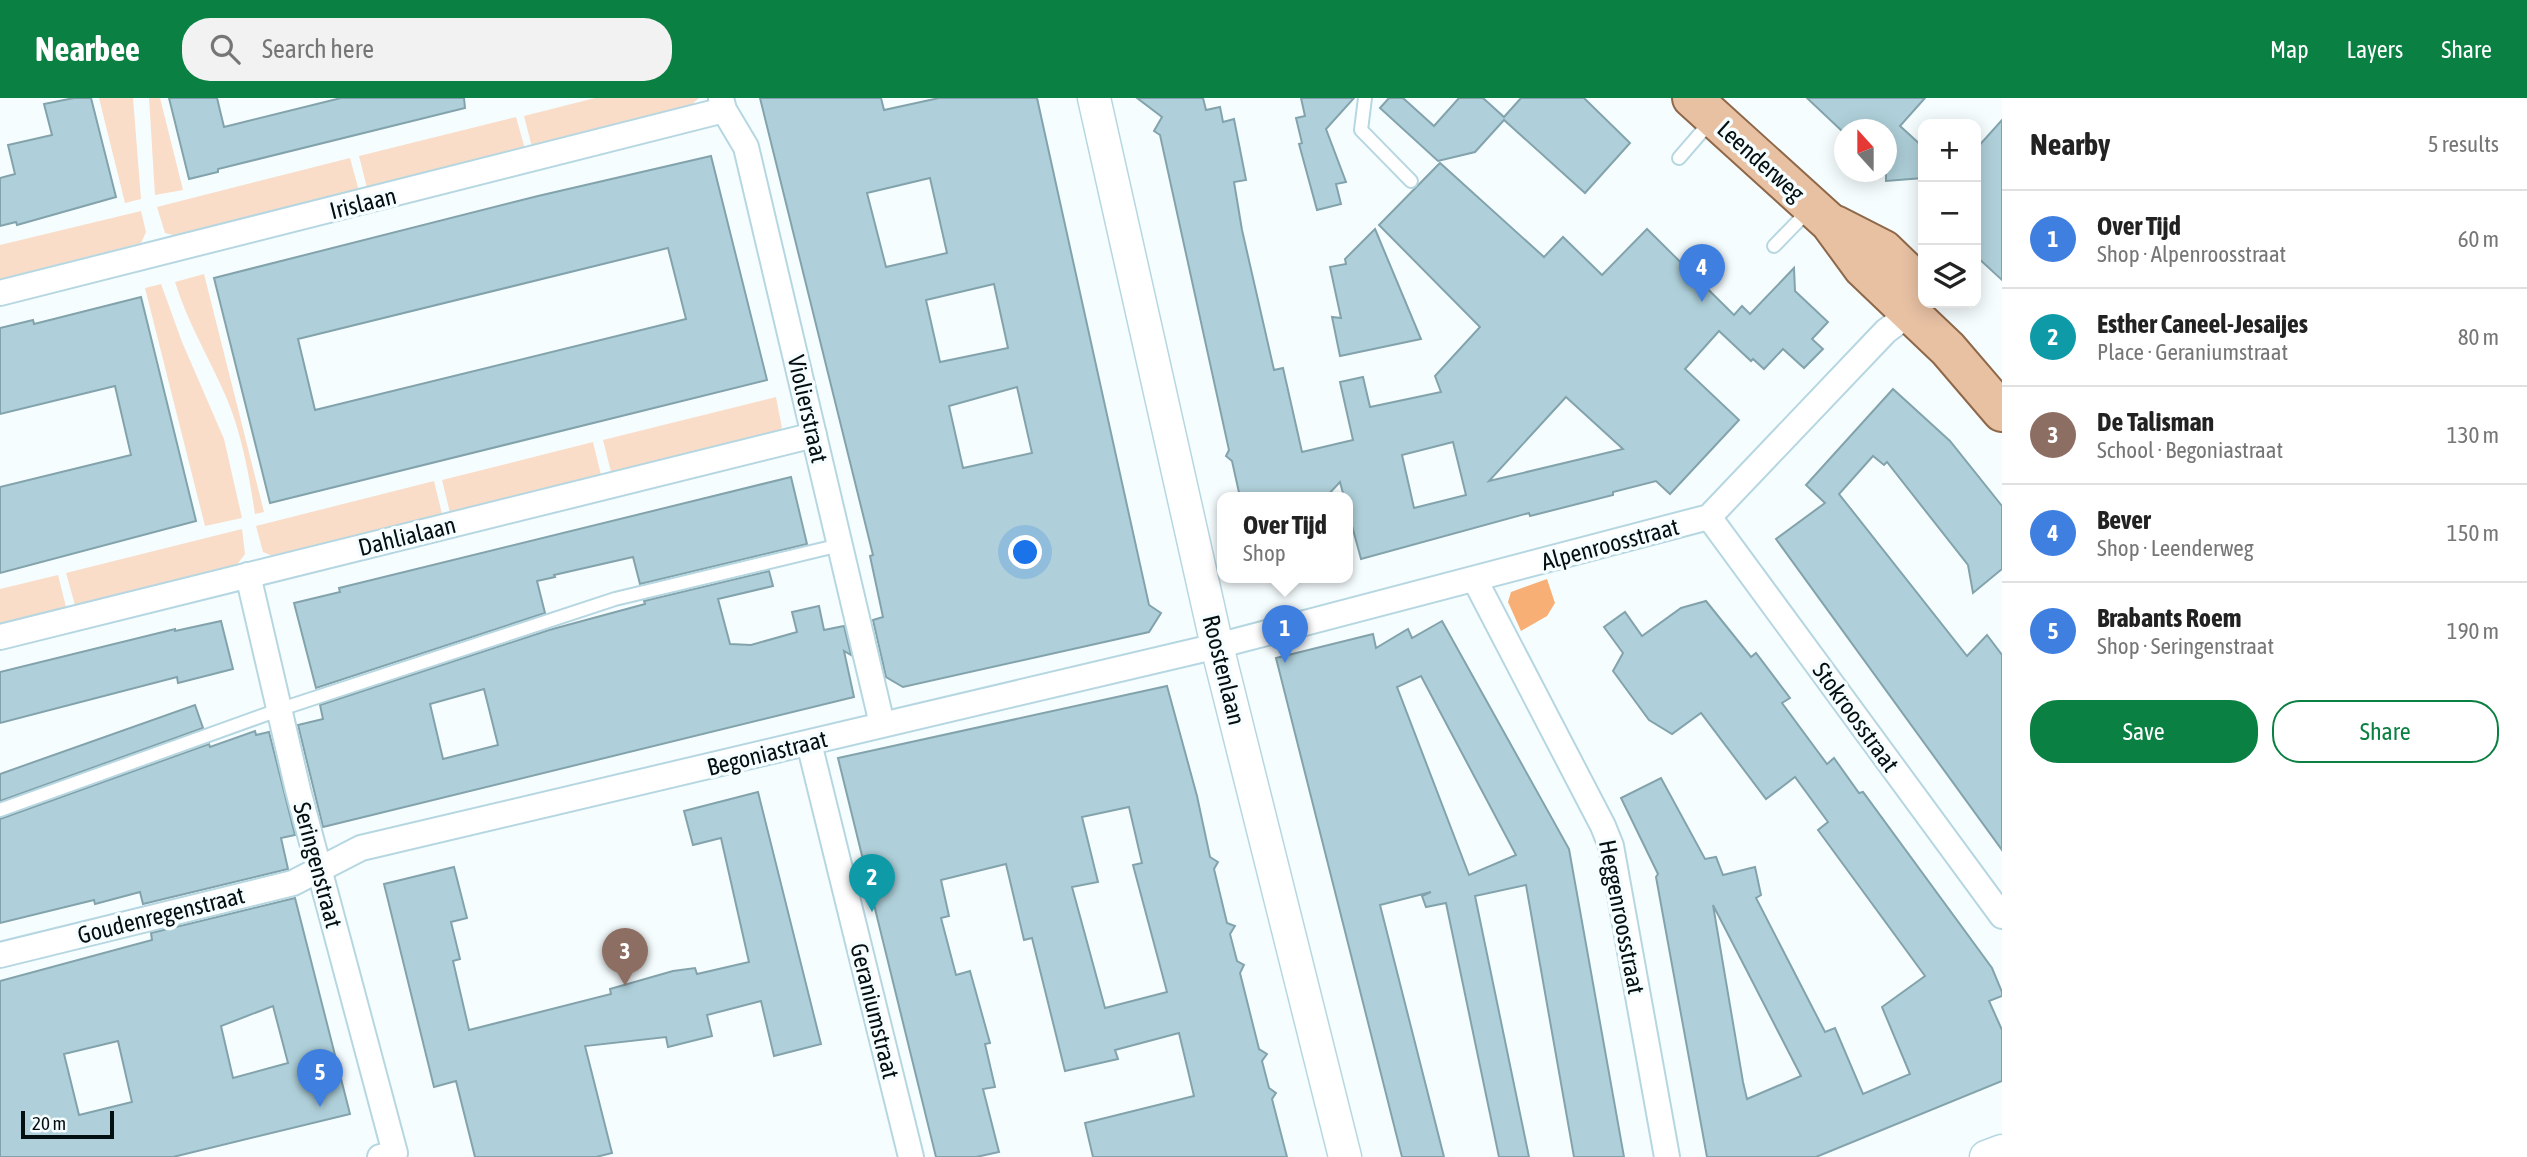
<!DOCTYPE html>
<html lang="en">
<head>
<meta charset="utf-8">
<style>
  :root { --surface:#fff; --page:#f2f2f2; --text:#222; --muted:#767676; --line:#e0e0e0; --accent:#0b8043 }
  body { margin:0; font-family:"Asap Condensed",sans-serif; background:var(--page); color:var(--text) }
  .controls { position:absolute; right:21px; top:21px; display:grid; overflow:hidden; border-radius:14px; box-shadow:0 4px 18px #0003 }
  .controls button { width:63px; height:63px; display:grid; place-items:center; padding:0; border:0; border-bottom:2px solid var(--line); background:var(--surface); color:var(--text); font:35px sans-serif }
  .compass { position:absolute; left:1834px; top:21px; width:63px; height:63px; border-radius:50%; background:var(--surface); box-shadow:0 4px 18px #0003; rotate:339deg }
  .scale { position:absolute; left:21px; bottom:18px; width:93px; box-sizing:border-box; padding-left:7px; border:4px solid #040f12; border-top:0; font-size:19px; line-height:24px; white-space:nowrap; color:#040f12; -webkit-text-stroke:5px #f6fdff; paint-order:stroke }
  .you { position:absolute; left:1026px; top:455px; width:24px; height:24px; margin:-18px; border:5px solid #fff; border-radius:50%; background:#1a73e8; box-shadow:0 0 0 10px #1a73e833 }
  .badge { display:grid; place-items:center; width:46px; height:46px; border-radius:50%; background:var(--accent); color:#fff; font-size:23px; font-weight:700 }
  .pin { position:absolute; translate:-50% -58px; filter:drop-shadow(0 2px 4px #0008) }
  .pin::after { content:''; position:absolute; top:37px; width:24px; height:21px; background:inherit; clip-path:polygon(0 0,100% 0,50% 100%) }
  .popup { position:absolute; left:1217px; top:394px; width:136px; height:91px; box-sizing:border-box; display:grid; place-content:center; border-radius:14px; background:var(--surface); filter:drop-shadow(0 2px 5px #0005); font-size:23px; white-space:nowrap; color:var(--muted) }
  .popup b { font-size:26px; color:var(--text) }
  .popup::after { content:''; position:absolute; left:50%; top:100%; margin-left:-14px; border:14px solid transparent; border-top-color:var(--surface) }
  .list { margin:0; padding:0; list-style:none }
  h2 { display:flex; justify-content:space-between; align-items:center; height:91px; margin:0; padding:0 28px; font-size:30px }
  h2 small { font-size:23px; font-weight:400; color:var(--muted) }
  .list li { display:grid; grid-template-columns:46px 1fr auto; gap:21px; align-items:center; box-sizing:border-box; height:98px; padding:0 28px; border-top:2px solid var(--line) }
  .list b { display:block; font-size:26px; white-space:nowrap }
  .list p { margin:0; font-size:23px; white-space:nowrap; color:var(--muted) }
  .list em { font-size:23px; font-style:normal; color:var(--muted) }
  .actions { display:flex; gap:14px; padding:21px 28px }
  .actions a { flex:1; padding:16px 0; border:2px solid var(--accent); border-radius:28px; text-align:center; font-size:24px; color:var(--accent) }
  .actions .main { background:var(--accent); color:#fff }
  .icon { flex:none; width:38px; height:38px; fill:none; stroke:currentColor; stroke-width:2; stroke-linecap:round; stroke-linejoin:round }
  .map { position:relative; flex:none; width:2002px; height:1059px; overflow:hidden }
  header { display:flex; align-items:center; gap:42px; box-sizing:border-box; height:98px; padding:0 35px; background:var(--accent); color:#fff }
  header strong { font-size:33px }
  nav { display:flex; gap:38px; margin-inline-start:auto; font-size:24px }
  .search { width:490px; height:63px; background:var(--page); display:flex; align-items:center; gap:18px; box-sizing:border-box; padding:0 24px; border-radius:28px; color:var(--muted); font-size:26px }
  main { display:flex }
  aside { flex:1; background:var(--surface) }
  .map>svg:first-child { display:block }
  .green { fill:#f9ddc8 }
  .forest { fill:#f8af75 }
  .building { fill:#afd0da; stroke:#83a3ac; stroke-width:2; fill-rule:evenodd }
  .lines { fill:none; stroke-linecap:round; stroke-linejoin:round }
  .service-casing { stroke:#b6d7e1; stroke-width:16 }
  .minor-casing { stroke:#b6d7e1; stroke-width:28 }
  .tertiary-casing { stroke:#b6d7e1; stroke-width:35 }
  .primary-casing { stroke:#8e6849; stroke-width:42 }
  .service { stroke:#fff; stroke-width:12 }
  .minor { stroke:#fff; stroke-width:24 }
  .tertiary { stroke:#fff; stroke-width:32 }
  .primary { stroke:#e8c1a3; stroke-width:38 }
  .labels { text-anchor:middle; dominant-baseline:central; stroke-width:7; stroke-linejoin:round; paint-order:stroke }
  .street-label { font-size:24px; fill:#040f12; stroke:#f6fdff }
</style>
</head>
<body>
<header>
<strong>Nearbee</strong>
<div class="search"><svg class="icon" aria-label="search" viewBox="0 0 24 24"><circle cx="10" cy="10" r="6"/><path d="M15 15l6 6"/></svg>Search here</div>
<nav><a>Map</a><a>Layers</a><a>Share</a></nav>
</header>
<main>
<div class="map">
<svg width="2002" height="1059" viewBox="0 0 2002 1059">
  <rect width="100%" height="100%" fill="#f6fdff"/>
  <g class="green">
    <path d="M99 0H133L141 101 125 105Z"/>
    <path d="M149 0H160L183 92 155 97Z"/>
    <path d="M595 0H699L689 9 532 49 524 18Z"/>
    <path d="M516 19 525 51 367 90 359 58Z"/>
    <path d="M350 60 359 93 177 138 165 135 157 109Z"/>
    <path d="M141 113 146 134 141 145 0 181V147Z"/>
    <path d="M204 176 264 414 255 416C249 377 242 337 227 301 210 261 188 226 175 184Z"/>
    <path d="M161 186 182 244 224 341 242 420 205 428 145 190Z"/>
    <path d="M776 299 782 330 775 335 611 374 603 342Z"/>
    <path d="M593 344 601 377 450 415 442 382Z"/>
    <path d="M434 383 442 416 275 459 263 454 256 428Z"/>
    <path d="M242 431 245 456 236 468 75 507 66 475Z"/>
    <path d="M58 477 66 509 0 525V491Z"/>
  </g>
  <path class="forest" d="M1547 481 1555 505 1547 518 1521 533 1508 504 1511 494Z"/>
  <g class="building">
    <path d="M74 0H91L116 99 17 127 16 124 0 128V80L15 76 8 47 52 37 44 6Z"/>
    <path d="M169 0H217L224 29 341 0H464L465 10 218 71V74L189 81Z"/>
    <path d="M760 0H881L884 12 939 0H1037L1149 507 1161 515 1149 534 903 589 886 579 873 522 883 519 870 458 873 457ZM930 80 947 155 886 169 867 95ZM994 186 1008 250 940 264 926 202ZM1017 289 1032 355 963 370 949 308Z"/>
    <path d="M1137 0H1203L1206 12 1220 9 1223 24 1234 21 1246 82 1234 84 1242 132 1274 272 1283 270 1302 354 1353 342 1340 284 1363 279 1370 309 1441 294 1435 278 1480 229 1379 127 1440 65 1544 159 1563 139 1602 177 1647 131 1734 217 1742 208 1750 216 1794 170 1795 193 1828 224 1812 241 1823 251 1804 270 1783 251 1764 271 1753 261 1751 263 1719 233 1685 271 1739 322 1670 396 1656 383 1613 394V397L1530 418 1529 415 1361 461 1348 413V399H1344L1340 384 1326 399H1240L1232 363 1226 358 1229 352 1160 37 1154 33 1162 19ZM1566 299 1623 351 1489 383ZM1453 344 1466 397 1414 410 1402 357Z"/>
    <path d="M1301 0H1354L1326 31 1346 84 1336 86 1341 106 1317 112 1299 46 1302 45 1296 20 1305 18Z"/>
    <path d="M1389 0H1403L1434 28 1459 0H1483L1504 19 1521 0H1584L1630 45 1585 95 1504 22 1475 54 1438 63 1380 10Z"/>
    <path d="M1807 0H1925L1900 28 1923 49V80L1886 83V32H1844V35Z"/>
    <path d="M2002 22V182L1976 158V51Z"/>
    <path d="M711 58 767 282 270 405 214 180 538 98ZM668 150 686 221 315 312 298 241Z"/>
    <path d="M1375 131 1421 241 1340 258 1332 219 1341 220 1330 169 1346 166 1345 161Z"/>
    <path d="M141 199 196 423 0 475V389L131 357 115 288 0 316V230L33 222 34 226Z"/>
    <path d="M1893 291 1950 343 2002 408V471L1973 495 1968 467 1887 364 1884 367 1873 358 1839 396 1967 558 1987 537 2002 557V752L1776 441 1825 405 1806 387Z"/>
    <path d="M791 379 807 446 640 486 633 459 554 477 555 479 537 483 545 515 316 590 294 505 340 494 339 490Z"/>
    <path d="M769 473 773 488 718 501 730 546 751 547 797 534 792 514 819 508 824 532 844 528 851 557 844 553 854 599 323 729 298 627 323 621 320 607 549 532 645 506 644 503ZM484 591 498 647 443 661 430 606Z"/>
    <path d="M1706 503 1751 559 1756 555 1790 600 1782 605 1827 666 1834 660 1859 695 1863 694 1992 870 2002 894V898L1989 903 2002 932V983L1816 1059H1707L1656 779 1658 776 1621 700 1661 680 1705 761 1716 759 1723 777 1755 769 1761 797 1756 800 1825 934 1835 930 1863 996 1910 976 1882 909 1925 878 1818 732 1828 724 1795 679 1766 701 1701 615 1672 636 1649 622 1613 573 1623 555 1604 529 1625 514 1642 538 1681 510ZM1713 807 1801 978 1747 1001 1743 984Z"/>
    <path d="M221 523 233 571 178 585 177 579 0 625V574L175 531V533Z"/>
    <path d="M1442 523 1569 751 1624 1059H1574L1526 787 1475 798 1529 1059H1499L1446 805 1426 809 1422 798 1431 794 1380 807 1444 1059H1402L1276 560 1373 536 1376 550 1408 531 1412 540ZM1421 578 1516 757 1469 777 1397 589Z"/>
    <path d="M1167 588 1197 698 1210 759 1218 764 1214 771 1227 825 1235 828 1230 836 1237 863 1244 867 1240 875 1259 951 1267 956 1262 963 1269 990 1276 995 1272 1001 1287 1059H1093L1085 1025 1194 998 1179 935 1115 952 1118 961 1065 973 1032 840 1024 842 1006 766 941 782 949 818 941 820 956 877 970 873 990 945 985 946 995 989 983 991 999 1054 976 1059H936L838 660ZM1129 709 1142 765 1133 767 1167 894 1105 910 1072 789 1098 784 1082 719Z"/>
    <path d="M195 607 203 630 0 703V676Z"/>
    <path d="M255 633 256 637 269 634 295 737 281 740 288 771 143 806 140 794 95 806 94 802 0 825V721L209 646 210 649Z"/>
    <path d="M758 694 821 946 774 958 761 903 707 917 712 938 668 949 666 939 585 948 612 1055 596 1059H475L456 983 434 989 384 786 454 769 467 820 451 824 460 861 453 863 469 932 611 896 610 891 673 873 695 870 697 876 749 864 721 740 693 747 684 713Z"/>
    <path d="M295 800 350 1016 173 1059H0V883L152 842 151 835ZM273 908 288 965 233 980 221 928ZM118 943 132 1004 79 1017 64 956Z"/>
  </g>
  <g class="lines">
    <defs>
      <g id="service">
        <path d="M1365 0 1361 32 1411 83"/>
        <path d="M1679 60 1711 23"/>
        <path d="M1774 148 1810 111"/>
        <path d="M0 712 281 611 615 501 840 447"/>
      </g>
      <g id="minor">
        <path d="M721 0 724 12 746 49 882 626"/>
        <path d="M0 195 724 12"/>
        <path d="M1709 419 2002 818"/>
        <path d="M248 477 298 692 395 1055 380 1059"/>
        <path d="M1475 482 1603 728 1611 748 1667 1059"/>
        <path d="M0 539 814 337"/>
        <path d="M809 645 911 1059"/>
        <path d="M0 857 293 785 361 750 1217 548 1709 419 1886 233 1920 208"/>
      </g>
      <g id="tertiary">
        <path d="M1094 0 1217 548 1345 1059"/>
        <path d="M1986 1059 2002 1053"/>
      </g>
      <g id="primary">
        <path d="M1692 0 1830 125 1863 170 1948 251 2002 314"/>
        <path d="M1835 127 1884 152 1923 190"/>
      </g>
    </defs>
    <use href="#service" class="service-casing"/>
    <use href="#minor" class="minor-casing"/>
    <use href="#tertiary" class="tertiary-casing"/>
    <use href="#primary" class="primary-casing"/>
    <use href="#service" class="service"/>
    <use href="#minor" class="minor"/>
    <use href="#tertiary" class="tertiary"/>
    <use href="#primary" class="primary"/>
  </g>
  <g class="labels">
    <g class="street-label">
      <text transform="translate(1761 63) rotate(42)">Leenderweg</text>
      <text transform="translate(363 105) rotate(-14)">Irislaan</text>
      <text transform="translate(808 311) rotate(77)">Violierstraat</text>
      <text transform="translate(407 438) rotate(-14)">Dahlialaan</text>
      <text transform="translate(1610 446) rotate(-15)">Alpenroosstraat</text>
      <text transform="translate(1224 572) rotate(76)">Roostenlaan</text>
      <text transform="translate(1856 619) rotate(54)">Stokroosstraat</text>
      <text transform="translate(767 655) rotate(-14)">Begoniastraat</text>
      <text transform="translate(318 767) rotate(75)">Seringenstraat</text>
      <text transform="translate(161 817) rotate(-14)">Goudenregenstraat</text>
      <text transform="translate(1622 819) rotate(79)">Heggenroosstraat</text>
      <text transform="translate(875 913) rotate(76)">Geraniumstraat</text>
    </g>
  </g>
</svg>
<div class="controls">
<button>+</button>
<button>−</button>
<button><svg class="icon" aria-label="layers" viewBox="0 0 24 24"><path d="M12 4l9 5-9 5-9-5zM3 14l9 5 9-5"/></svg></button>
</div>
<svg class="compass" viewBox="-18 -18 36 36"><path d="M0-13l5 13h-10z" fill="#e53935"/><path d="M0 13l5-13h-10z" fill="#767676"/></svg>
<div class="scale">20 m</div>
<div class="you"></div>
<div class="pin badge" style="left:1285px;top:565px;background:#3f7fe0">1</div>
<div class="popup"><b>Over Tijd</b>Shop</div>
<div class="pin badge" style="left:872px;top:814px;background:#0f9aa8">2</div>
<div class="pin badge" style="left:625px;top:888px;background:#8d6e63">3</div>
<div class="pin badge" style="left:1702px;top:204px;background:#3f7fe0">4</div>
<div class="pin badge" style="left:320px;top:1009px;background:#3f7fe0">5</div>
</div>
<aside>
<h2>Nearby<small>5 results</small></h2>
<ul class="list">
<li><span class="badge" style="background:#3f7fe0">1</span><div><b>Over Tijd</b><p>Shop · Alpenroosstraat</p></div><em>60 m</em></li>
<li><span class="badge" style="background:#0f9aa8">2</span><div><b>Esther Caneel-Jesaijes</b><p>Place · Geraniumstraat</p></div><em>80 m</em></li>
<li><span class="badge" style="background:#8d6e63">3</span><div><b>De Talisman</b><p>School · Begoniastraat</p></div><em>130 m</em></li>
<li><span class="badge" style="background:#3f7fe0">4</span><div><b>Bever</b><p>Shop · Leenderweg</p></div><em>150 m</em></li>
<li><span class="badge" style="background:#3f7fe0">5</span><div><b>Brabants Roem</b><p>Shop · Seringenstraat</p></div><em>190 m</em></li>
</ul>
<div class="actions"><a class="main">Save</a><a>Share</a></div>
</aside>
</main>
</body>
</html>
